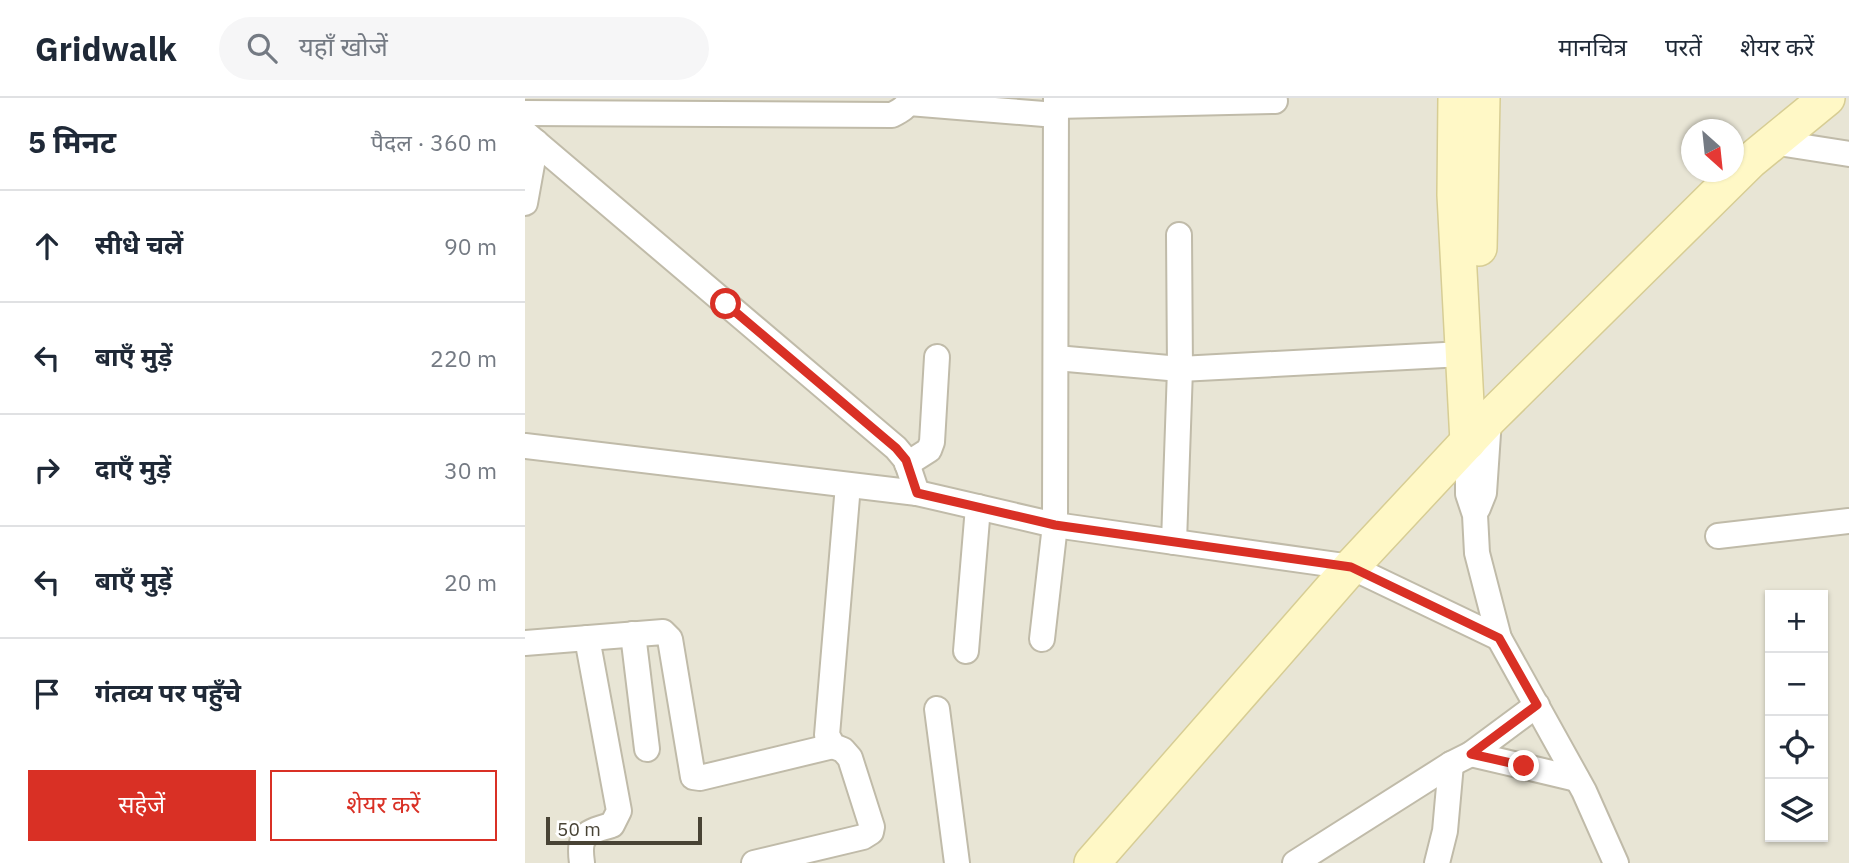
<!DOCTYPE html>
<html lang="hi">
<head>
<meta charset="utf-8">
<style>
  :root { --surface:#fff; --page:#f6f6f7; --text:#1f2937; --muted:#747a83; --line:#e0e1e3; --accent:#d93025 }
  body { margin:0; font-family:"IBM Plex Sans","Noto Sans Devanagari",sans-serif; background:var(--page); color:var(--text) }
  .controls { position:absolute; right:21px; bottom:21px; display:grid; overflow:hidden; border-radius:0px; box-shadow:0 2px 5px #0004 }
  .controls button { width:63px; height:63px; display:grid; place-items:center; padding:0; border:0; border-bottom:2px solid var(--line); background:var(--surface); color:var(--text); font:35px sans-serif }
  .compass { position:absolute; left:1156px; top:21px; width:63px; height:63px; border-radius:50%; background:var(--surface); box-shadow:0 2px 5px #0004; rotate:153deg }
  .scale { position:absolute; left:21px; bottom:18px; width:156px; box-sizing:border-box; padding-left:7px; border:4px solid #484335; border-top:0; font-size:19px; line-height:24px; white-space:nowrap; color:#484335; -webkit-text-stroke:5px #fff; paint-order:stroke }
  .stop { position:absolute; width:21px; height:21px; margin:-16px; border:5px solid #d93025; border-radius:50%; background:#fff }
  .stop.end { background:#d93025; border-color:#fff; box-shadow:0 2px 7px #0008 }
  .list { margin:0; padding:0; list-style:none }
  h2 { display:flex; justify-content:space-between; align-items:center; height:91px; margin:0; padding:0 28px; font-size:30px }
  h2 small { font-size:23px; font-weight:400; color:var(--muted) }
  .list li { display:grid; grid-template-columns:46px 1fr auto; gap:21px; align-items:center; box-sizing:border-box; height:112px; padding:0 28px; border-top:2px solid var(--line) }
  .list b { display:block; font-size:26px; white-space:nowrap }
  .list em { font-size:23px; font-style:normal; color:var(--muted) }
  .actions { display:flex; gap:14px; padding:21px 28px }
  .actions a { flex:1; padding:16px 0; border:2px solid var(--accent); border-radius:0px; text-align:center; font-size:24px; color:var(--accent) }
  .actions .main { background:var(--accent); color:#fff }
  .icon { flex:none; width:38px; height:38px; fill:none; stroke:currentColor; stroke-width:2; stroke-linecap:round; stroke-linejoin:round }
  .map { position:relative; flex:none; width:1324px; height:765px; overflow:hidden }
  header { display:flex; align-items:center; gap:42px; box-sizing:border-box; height:98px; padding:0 35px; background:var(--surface); border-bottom:2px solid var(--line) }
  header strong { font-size:33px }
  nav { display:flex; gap:38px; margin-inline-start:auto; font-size:24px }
  .search { width:490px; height:63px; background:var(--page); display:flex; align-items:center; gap:18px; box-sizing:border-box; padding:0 24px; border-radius:38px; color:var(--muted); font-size:26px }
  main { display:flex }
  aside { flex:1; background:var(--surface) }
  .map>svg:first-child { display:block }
  .residential { fill:#e8e5d5; fill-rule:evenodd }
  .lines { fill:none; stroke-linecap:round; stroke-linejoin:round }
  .minor-casing { stroke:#c0bba9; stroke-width:28 }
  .secondary-casing { stroke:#d7cd94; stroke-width:38 }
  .minor { stroke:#fff; stroke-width:24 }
  .secondary { stroke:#fff8c6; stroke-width:35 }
  .route { stroke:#d93025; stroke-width:9 }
</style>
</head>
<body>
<header>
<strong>Gridwalk</strong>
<div class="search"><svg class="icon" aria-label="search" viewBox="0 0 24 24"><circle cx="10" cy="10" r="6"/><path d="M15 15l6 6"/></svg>यहाँ खोजें</div>
<nav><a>मानचित्र</a><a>परतें</a><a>शेयर करें</a></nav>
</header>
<main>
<aside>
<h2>5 मिनट<small>पैदल · 360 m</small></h2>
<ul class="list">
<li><svg class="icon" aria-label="ahead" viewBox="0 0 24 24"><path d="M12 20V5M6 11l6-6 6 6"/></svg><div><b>सीधे चलें</b></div><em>90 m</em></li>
<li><svg class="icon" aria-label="left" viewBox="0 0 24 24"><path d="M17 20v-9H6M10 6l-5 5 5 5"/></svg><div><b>बाएँ मुड़ें</b></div><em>220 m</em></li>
<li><svg class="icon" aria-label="right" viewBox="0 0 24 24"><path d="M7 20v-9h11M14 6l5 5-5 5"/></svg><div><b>दाएँ मुड़ें</b></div><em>30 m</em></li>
<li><svg class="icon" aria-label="left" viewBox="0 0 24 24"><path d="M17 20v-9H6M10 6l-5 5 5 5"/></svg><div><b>बाएँ मुड़ें</b></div><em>20 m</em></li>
<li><svg class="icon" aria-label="arrive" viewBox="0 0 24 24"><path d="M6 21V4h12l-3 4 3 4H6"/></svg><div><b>गंतव्य पर पहुँचे</b></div></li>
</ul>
<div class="actions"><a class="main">सहेजें</a><a>शेयर करें</a></div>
</aside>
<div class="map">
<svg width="1324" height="765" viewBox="0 0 1324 765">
  <rect width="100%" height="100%" fill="#f4f2e7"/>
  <path class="residential" d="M0 0H1324V765H0ZM1167 32H1209V74H1167ZM1245 497H1298V739H1245Z"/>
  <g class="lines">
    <defs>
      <g id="minor">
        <path d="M384 5 531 17"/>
        <path d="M531 8 750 3"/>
        <path d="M0 15 367 17C375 13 383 9 385 0"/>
        <path d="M0 35 371 350 381 362 392 395"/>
        <path d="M1248 44 1324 56"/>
        <path d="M0 105 11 44"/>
        <path d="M531 260 655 271 938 256"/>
        <path d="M943 344V396L950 417 952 455 974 540 1059 693 1091 765"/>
        <path d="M0 348 392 395 530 427 826 469 974 540"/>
        <path d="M382 366 404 352 407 344 412 259"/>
        <path d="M953 410 959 395 964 321"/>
        <path d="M1193 438 1324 423"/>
        <path d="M649 444 655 271 654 137"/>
        <path d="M108 536 122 651"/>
        <path d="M517 541 530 427 531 0"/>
        <path d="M0 545 138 534 145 541 168 679 175 680 308 648"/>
        <path d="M441 553 453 409"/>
        <path d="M412 611 432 765"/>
        <path d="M946 656 1052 681"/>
        <path d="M57 765C53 736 61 734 87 727L94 713 62 540"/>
        <path d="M229 765 338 739 346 734 347 729 325 660 318 652 308 648 302 637 323 387"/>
        <path d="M770 765 926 666 946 656 1012 607"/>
        <path d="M912 765 920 733 926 666"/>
      </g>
      <g id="secondary">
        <path d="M931 0 930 97 943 344"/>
        <path d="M954 150 957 0"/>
        <path d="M567 765 826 469 964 321 1225 63 1302 0"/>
      </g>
    </defs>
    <use href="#minor" class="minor-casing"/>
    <use href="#secondary" class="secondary-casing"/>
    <use href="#minor" class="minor"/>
    <use href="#secondary" class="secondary"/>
  </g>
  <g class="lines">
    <path class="route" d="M201 206 371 350 381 362 392 395 530 427 826 469 974 540 1012 607 946 656 999 668"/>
  </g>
</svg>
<div class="controls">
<button>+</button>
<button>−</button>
<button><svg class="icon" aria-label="locate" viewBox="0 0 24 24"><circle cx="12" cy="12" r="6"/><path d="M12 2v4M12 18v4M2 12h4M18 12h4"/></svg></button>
<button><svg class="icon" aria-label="layers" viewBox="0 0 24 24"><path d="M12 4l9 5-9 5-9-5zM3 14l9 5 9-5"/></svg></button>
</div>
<svg class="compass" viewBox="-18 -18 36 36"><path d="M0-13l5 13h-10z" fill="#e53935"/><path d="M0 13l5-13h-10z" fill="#747a83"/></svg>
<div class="scale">50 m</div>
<div class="stop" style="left:201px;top:206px"></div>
<div class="stop end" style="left:999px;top:668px"></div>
</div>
</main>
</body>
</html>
